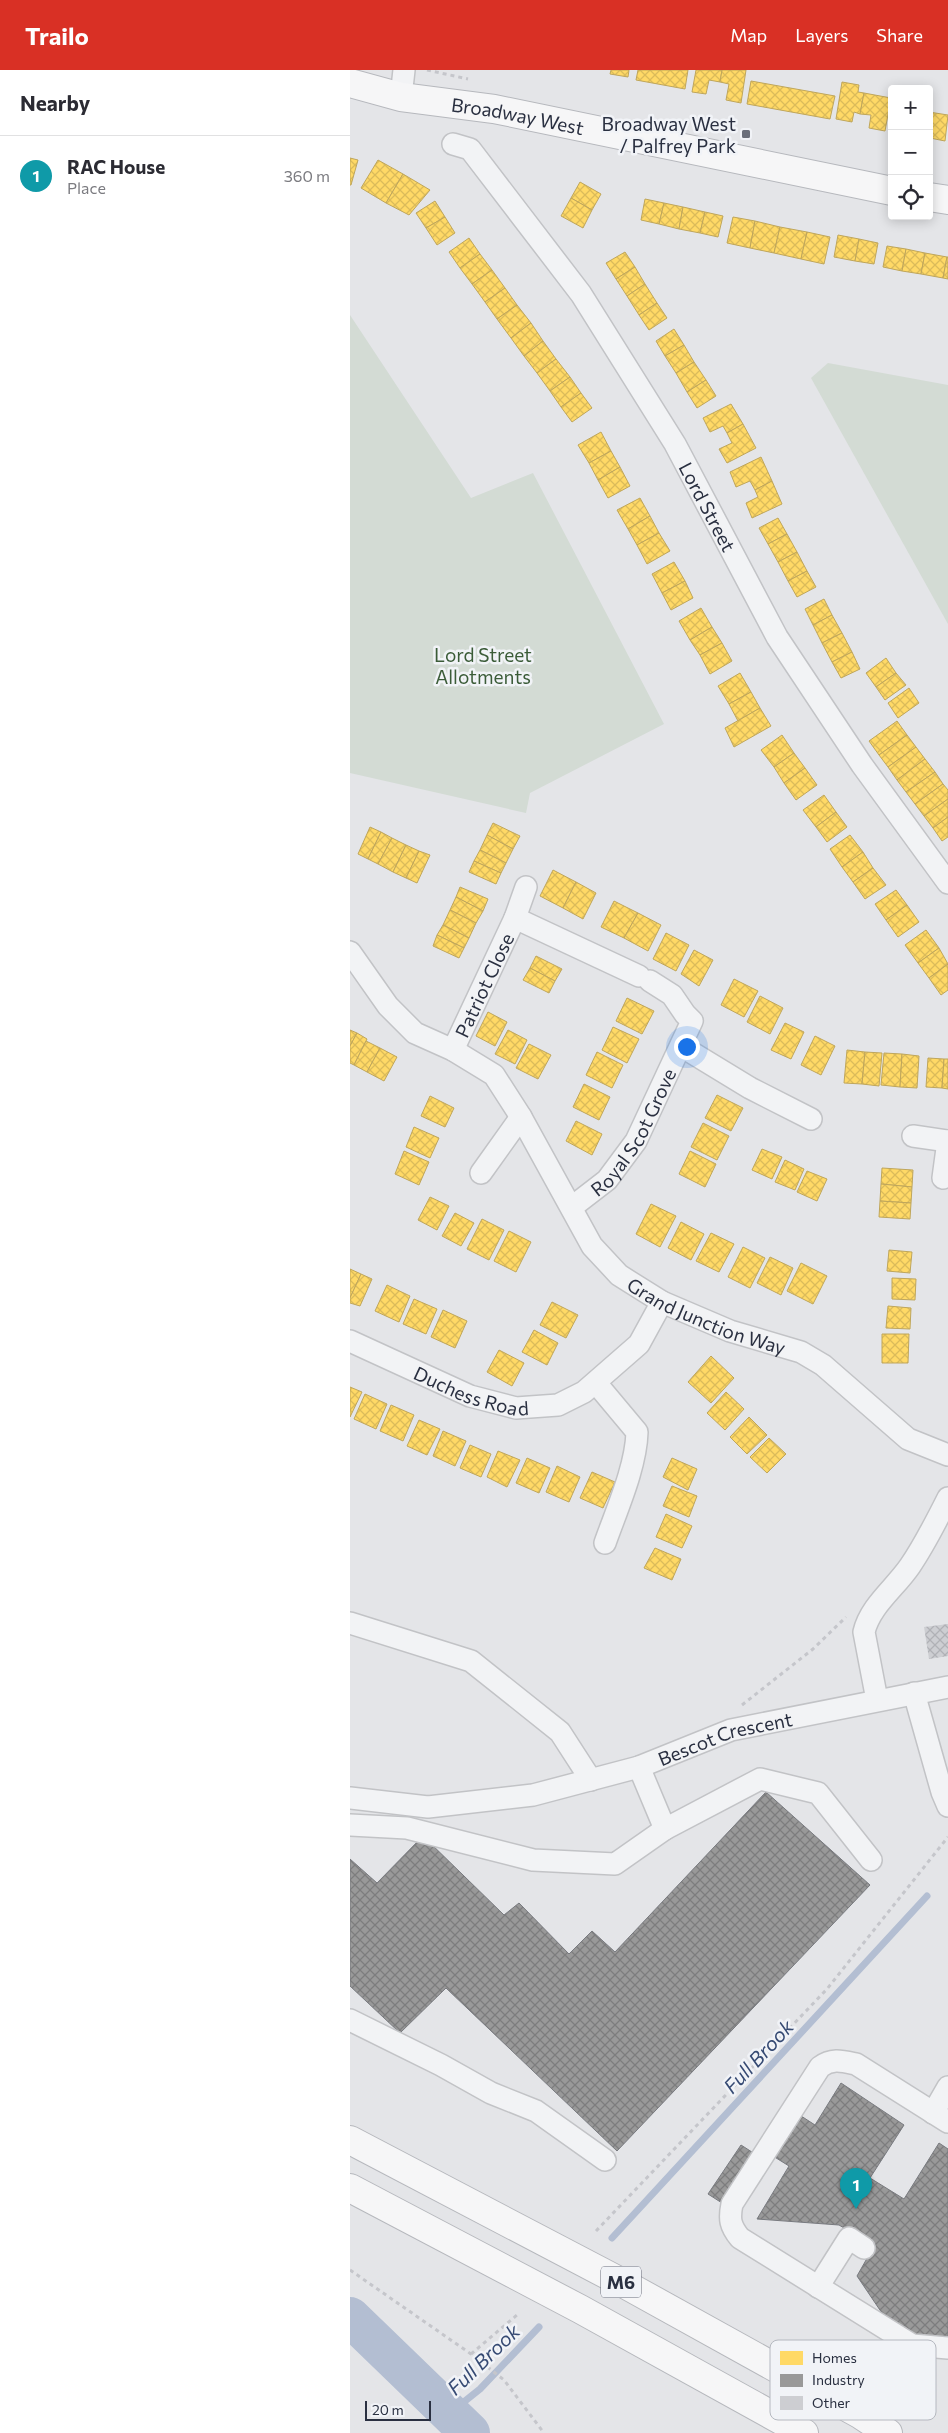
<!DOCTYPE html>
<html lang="en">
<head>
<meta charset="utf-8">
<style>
  :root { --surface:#fff; --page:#f2f2f3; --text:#2b2b33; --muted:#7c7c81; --line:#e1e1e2; --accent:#d93025 }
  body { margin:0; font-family:Commissioner,sans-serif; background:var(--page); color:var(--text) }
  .controls { position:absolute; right:15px; top:15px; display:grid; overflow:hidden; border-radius:5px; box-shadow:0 2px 12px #0003 }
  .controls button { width:45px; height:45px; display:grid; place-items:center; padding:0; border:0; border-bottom:1px solid var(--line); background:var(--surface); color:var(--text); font:25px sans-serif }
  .scale { position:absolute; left:15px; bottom:12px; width:66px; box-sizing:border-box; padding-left:5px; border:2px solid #2a3041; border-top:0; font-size:14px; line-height:18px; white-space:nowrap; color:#2a3041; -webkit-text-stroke:4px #f1f3f7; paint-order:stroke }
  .you { position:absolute; left:336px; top:976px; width:18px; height:18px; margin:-12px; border:4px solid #fff; border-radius:50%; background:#1a73e8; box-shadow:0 0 0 8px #1a73e833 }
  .badge { display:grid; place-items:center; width:32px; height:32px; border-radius:50%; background:var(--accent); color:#fff; font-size:16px; font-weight:700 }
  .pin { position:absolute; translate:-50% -41px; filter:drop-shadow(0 1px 2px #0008) }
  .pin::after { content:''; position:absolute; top:26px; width:18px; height:15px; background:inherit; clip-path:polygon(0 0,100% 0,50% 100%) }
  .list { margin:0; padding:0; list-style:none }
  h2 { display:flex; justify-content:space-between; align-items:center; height:65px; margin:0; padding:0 20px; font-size:21px }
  h2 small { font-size:16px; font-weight:400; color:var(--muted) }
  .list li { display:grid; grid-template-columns:32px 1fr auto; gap:15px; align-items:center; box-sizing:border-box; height:80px; padding:0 20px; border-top:1px solid var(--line) }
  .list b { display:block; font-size:19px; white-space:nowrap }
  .list p { margin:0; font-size:16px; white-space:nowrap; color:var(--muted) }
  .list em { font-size:16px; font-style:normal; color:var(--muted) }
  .icon { flex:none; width:28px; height:28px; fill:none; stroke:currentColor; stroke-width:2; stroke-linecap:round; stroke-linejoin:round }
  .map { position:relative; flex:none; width:598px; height:2363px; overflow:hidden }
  header { display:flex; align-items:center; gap:30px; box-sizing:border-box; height:70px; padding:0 25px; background:var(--accent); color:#fff }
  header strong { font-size:24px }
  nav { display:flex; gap:28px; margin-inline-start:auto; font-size:18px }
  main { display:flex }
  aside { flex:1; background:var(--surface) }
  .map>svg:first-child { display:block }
  .green { fill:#d3dbd4 }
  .homes { fill:url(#homes-cross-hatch); stroke:#bfa65b }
  .industry { fill:url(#industry-cross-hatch); stroke:#787a7f }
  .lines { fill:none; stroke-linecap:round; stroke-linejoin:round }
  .stream { stroke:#b3bed2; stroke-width:7 }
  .river { stroke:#b3bed2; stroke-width:40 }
  .building { fill:url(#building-cross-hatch) }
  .minor-casing { stroke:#c2c3c6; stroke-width:24 }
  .highway-casing { stroke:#b6b8bd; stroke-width:30 }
  .path { stroke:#c5c6cb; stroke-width:3; stroke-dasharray:4 4; stroke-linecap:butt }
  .minor { stroke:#f2f3f5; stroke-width:21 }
  .highway { stroke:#f6f6f7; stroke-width:28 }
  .poi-dot { fill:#6b6f7b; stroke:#f1f3f7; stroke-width:2 }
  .labels { text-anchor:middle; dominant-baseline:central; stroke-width:5; stroke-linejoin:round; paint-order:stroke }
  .shield { fill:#f1f3f7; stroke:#666a78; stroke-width:1 }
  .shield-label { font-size:18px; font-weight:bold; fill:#2a3041 }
  .street-label { font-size:19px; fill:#2a3041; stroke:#f1f3f7 }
  .poi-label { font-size:19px; fill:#2a3041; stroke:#f1f3f7; text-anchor:end }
  .park-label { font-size:19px; fill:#3b5c38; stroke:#f1f3f7 }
  .water-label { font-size:20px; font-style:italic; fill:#364a73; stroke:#f1f3f7 }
  .key { fill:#f1f3f7; stroke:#b5b8c0; stroke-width:1 }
  .key-label { font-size:14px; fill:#2a3041 }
</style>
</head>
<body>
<header>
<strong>Trailo</strong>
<nav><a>Map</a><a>Layers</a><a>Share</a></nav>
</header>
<main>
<aside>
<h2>Nearby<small></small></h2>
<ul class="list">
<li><span class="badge" style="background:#0f9aa8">1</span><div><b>RAC House</b><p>Place</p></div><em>360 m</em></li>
</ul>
</aside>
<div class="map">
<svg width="598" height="2363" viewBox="0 0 598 2363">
  <defs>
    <pattern id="homes-cross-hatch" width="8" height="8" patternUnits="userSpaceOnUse" patternTransform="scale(1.25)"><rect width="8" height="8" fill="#ffd966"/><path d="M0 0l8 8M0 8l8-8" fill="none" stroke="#dbbb5a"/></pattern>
    <pattern id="industry-cross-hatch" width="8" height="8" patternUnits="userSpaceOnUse" patternTransform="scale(1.25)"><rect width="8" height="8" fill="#999"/><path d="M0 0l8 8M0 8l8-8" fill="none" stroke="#7d7d7e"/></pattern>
    <pattern id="building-cross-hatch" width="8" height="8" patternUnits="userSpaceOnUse" patternTransform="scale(1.25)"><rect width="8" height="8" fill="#cdced2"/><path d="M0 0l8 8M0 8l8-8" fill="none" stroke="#b0b1b6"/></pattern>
  </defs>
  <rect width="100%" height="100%" fill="#e4e5e8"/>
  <g class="green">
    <path d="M0 245 121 428 183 403 314 654 180 723 176 743 0 703Z"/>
    <path d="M478 293 598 315V554L461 308Z"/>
  </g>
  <g class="homes">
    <path d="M261 0H279L278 7 260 4Z"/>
    <path d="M288 0H338L335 19 286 10Z"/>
    <path d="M346 0H372L370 12 359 10 356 24 342 22Z"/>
    <path d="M372 0H396L391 33 376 30 379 14 370 12Z"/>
    <path d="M401 11 485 26 480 49 397 34Z"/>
    <path d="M492 12 509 15 508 22 514 23 510 44 504 42 502 52 486 49Z"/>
    <path d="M514 23 541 28 535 61 519 58 521 45 510 44Z"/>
    <path d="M579 42 598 45 595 71 580 68Z"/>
    <path d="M0 88 8 90 1 115H0Z"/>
    <path d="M28 90 53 104 36 133 11 118Z"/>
    <path d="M53 104 80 120 59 145 36 133Z"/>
    <path d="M230 112 251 124 242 140 221 128Z"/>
    <path d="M221 128 242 140 233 158 211 146Z"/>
    <path d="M295 129 314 133 309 154 291 150Z"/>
    <path d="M85 131 95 147 76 158 66 143Z"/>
    <path d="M314 133 333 137 329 159 309 154Z"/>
    <path d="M333 137 355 142 350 163 329 159Z"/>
    <path d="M355 142 373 146 368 167 350 163Z"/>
    <path d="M95 147 105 163 87 175 76 158Z"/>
    <path d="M383 147 405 151 400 178 377 173Z"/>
    <path d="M405 151 430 157 424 183 400 178Z"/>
    <path d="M430 157 457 162 451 189 424 183Z"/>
    <path d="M457 162 480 167 474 194 451 189Z"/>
    <path d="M488 165 509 169 505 191 484 187Z"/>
    <path d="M119 168 130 184 110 198 99 182Z"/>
    <path d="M509 169 528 173 524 194 505 191Z"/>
    <path d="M537 176 556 179 552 201 533 197Z"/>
    <path d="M556 179 575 183 571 204 552 201Z"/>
    <path d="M275 182 285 197 266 209 256 193Z"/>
    <path d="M575 183 597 187 593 208 571 204Z"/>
    <path d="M130 184 142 200 122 214 110 198Z"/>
    <path d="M597 187H598V209L593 208Z"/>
    <path d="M285 197 295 214 277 226 266 209Z"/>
    <path d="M142 200 155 218 135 232 122 214Z"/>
    <path d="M295 214 307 233 289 245 277 226Z"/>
    <path d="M155 218 167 235 147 249 135 232Z"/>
    <path d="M307 233 317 248 299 260 289 245Z"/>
    <path d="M167 235 181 253 161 268 147 249Z"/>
    <path d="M181 253 193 271 174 286 161 268Z"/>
    <path d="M324 259 334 275 315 286 306 271Z"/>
    <path d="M193 271 206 289 187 303 174 286Z"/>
    <path d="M334 275 344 292 326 303 315 286Z"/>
    <path d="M206 289 220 307 200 321 187 303Z"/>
    <path d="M344 292 356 310 337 322 326 303Z"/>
    <path d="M220 307 231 323 211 337 200 321Z"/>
    <path d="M356 310 366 326 347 338 337 322Z"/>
    <path d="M231 323 242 338 222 352 211 337Z"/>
    <path d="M381 334 393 354 377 363 373 356 360 362 353 348Z"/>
    <path d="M393 354 406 378 377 393 369 379 382 373 377 363Z"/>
    <path d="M251 362 261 381 239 393 228 375Z"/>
    <path d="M261 381 270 397 248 410 239 393Z"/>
    <path d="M411 387 422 411 405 420 400 411 386 417 380 402Z"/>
    <path d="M270 397 280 416 258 428 248 410Z"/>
    <path d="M422 411 432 434 402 448 396 433 408 427 405 420Z"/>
    <path d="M290 428 300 446 278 459 267 440Z"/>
    <path d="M300 446 309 463 287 475 278 459Z"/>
    <path d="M428 448 437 464 418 474 409 458Z"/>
    <path d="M309 463 320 481 297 494 287 475Z"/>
    <path d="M437 464 447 482 428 492 418 474Z"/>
    <path d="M447 482 457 501 438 511 428 492Z"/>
    <path d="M324 492 335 511 312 523 302 504Z"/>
    <path d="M457 501 466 517 447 527 438 511Z"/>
    <path d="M335 511 343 528 321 540 312 523Z"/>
    <path d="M474 529 482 545 463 555 455 539Z"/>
    <path d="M351 538 362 557 340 570 329 551Z"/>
    <path d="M482 545 492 563 472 573 463 555Z"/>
    <path d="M362 557 372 573 350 585 340 570Z"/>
    <path d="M492 563 502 582 482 592 472 573Z"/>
    <path d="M372 573 382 591 360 604 350 585Z"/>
    <path d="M502 582 510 599 491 608 482 592Z"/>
    <path d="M536 588 546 603 526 617 516 603Z"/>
    <path d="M390 603 401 622 379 634 368 616Z"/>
    <path d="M546 603 556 615 535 630 526 617Z"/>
    <path d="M559 618 569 633 548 648 538 633Z"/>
    <path d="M401 622 410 638 388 651 379 634Z"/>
    <path d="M410 638 421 656 384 677 375 658Z"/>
    <path d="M547 651 557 665 529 685 519 671Z"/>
    <path d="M432 665 444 683 424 697 411 680Z"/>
    <path d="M557 665 566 677 538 697 529 685Z"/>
    <path d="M566 677 575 689 547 710 538 697Z"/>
    <path d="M444 683 455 698 434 713 424 697Z"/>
    <path d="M575 689 585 702 556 722 547 710Z"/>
    <path d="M455 698 467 715 446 730 434 713Z"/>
    <path d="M585 702 593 714 565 734 556 722Z"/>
    <path d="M593 714 598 720V729L574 746 565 734Z"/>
    <path d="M474 725 486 742 466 757 453 740Z"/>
    <path d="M598 729V747L583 758 574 746Z"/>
    <path d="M486 742 497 757 477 772 466 757Z"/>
    <path d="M598 747V767L592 771 583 758Z"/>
    <path d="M143 753 170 766 163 779 137 765Z"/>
    <path d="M20 757 31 762 18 789 8 784Z"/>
    <path d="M31 762 42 768 28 794 18 789Z"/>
    <path d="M137 765 163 779 156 793 130 780Z"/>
    <path d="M500 765 513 782 492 797 480 779Z"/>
    <path d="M42 768 56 775 43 802 28 794Z"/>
    <path d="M56 775 69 781 56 808 43 802Z"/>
    <path d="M130 780 156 793 151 803 124 791Z"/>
    <path d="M69 781 80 785 67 813 56 808Z"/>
    <path d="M513 782 523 798 503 812 492 797Z"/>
    <path d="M124 791 151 803 146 814 119 802Z"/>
    <path d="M523 798 536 815 515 829 503 812Z"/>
    <path d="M203 800 226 812 213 838 190 826Z"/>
    <path d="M226 812 246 823 233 849 213 838Z"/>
    <path d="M110 817 138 829 133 841 106 827Z"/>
    <path d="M546 820 557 835 536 850 525 834Z"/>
    <path d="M106 827 133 841 126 853 100 840Z"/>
    <path d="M264 831 288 843 274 868 251 857Z"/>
    <path d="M557 835 569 852 548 867 536 850Z"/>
    <path d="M100 840 126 853 119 868 93 855Z"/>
    <path d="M288 843 311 855 298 881 274 868Z"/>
    <path d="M93 855 119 868 114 878 87 865Z"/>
    <path d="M576 860 589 878 568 893 555 875Z"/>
    <path d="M316 863 339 875 326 901 303 889Z"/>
    <path d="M87 865 114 878 109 888 83 876Z"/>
    <path d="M589 878 598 894 579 908 568 893Z"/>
    <path d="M344 880 363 890 349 916 331 904Z"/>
    <path d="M186 886 212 899 205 911 180 898Z"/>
    <path d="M598 894V920L591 925 579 908Z"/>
    <path d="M180 898 205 911 199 923 173 910Z"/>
    <path d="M384 909 408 921 394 947 371 935Z"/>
    <path d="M410 926 433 938 420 964 397 952Z"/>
    <path d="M277 928 304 941 292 964 266 951Z"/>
    <path d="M138 942 157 952 145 976 126 966Z"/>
    <path d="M435 953 454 962 441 989 421 980Z"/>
    <path d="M263 957 289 969 277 993 252 980Z"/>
    <path d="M0 960 7 963 0 976Z"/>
    <path d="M158 960 177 970 165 994 145 984Z"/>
    <path d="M7 963 17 969 4 995 0 993V976Z"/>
    <path d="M465 966 485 976 471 1005 451 995Z"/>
    <path d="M16 971 30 978 17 1002 4 995Z"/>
    <path d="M179 974 201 985 188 1009 166 998Z"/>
    <path d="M30 978 47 987 34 1011 17 1002Z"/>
    <path d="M497 980 515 982 512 1014 494 1013Z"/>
    <path d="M247 982 273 995 262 1018 236 1005Z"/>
    <path d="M515 982 532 983 529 1016 512 1014Z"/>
    <path d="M534 983 552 984 550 1017 531 1015Z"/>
    <path d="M552 984 569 986 567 1018 550 1017Z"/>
    <path d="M578 988 594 989 592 1018 576 1017Z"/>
    <path d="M594 989H598V1019L592 1018Z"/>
    <path d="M234 1014 260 1027 249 1050 223 1037Z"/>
    <path d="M367 1025 393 1038 381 1061 355 1048Z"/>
    <path d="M80 1026 104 1038 95 1057 71 1046Z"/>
    <path d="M226 1051 252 1064 242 1085 216 1071Z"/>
    <path d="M353 1053 379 1066 367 1090 341 1077Z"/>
    <path d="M64 1057 89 1068 80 1088 56 1077Z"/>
    <path d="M412 1079 432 1087 422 1109 402 1100Z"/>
    <path d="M54 1081 79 1092 69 1115 45 1104Z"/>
    <path d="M340 1081 366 1094 355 1117 329 1104Z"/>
    <path d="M435 1090 454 1099 445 1120 425 1112Z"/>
    <path d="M532 1098 563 1100 562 1117 531 1114Z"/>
    <path d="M457 1101 477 1109 467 1131 447 1122Z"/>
    <path d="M531 1114 562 1117 561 1133 530 1131Z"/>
    <path d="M80 1127 99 1136 87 1160 68 1150Z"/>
    <path d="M530 1131 561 1133 560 1149 529 1147Z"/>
    <path d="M301 1134 326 1146 310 1177 286 1164Z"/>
    <path d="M105 1143 124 1153 111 1176 92 1166Z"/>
    <path d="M132 1149 154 1160 139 1190 117 1179Z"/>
    <path d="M331 1152 354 1164 341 1190 318 1178Z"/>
    <path d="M159 1161 181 1172 166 1202 144 1191Z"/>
    <path d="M361 1163 384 1174 369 1202 346 1191Z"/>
    <path d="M393 1177 415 1188 400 1218 378 1207Z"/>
    <path d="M539 1180 562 1182 560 1203 537 1201Z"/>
    <path d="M420 1187 443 1198 431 1225 407 1213Z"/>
    <path d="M451 1193 477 1206 463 1234 437 1221Z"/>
    <path d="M0 1199 11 1204 0 1228Z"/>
    <path d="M11 1204 22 1209 10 1236 0 1233V1228Z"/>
    <path d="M542 1208 566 1209 565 1230 542 1229Z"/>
    <path d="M37 1215 60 1226 49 1252 25 1241Z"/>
    <path d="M64 1229 87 1239 76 1264 53 1254Z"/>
    <path d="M202 1232 228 1245 216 1268 190 1255Z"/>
    <path d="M538 1236 561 1238 560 1259 536 1258Z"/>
    <path d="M93 1240 117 1251 105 1278 81 1267Z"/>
    <path d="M184 1260 208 1273 197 1295 172 1282Z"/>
    <path d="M532 1264H559L558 1293H532Z"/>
    <path d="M149 1280 174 1293 162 1316 137 1302Z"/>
    <path d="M361 1286 384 1308 361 1333 338 1312Z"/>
    <path d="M0 1317 12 1322 0 1347Z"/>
    <path d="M376 1322 394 1339 375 1360 357 1343Z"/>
    <path d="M15 1324 37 1334 26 1359 4 1349Z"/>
    <path d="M41 1335 64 1345 53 1371 30 1361Z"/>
    <path d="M399 1347 417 1365 397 1384 380 1367Z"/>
    <path d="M69 1350 90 1359 77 1385 57 1376Z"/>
    <path d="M93 1361 116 1371 105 1396 83 1386Z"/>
    <path d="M419 1368 436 1384 417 1403 400 1387Z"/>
    <path d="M120 1375 141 1384 131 1407 110 1398Z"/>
    <path d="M148 1381 170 1390 157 1417 137 1407Z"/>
    <path d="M177 1388 200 1398 189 1423 166 1413Z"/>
    <path d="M322 1388 347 1399 338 1420 313 1407Z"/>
    <path d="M207 1396 230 1407 219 1432 196 1422Z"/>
    <path d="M242 1402 265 1412 253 1438 230 1428Z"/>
    <path d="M322 1416 347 1426 339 1447 313 1436Z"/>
    <path d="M316 1444 342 1456 332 1478 306 1467Z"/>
    <path d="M305 1478 331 1489 322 1510 294 1498Z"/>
  </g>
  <g class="industry">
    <path d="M416 1722 520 1815 267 2081 96 1918 50 1963 0 1916V1789L27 1813 73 1766 154 1845 169 1833 219 1884 242 1861 265 1882Z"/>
    <path d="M491 2013 554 2055 520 2108 554 2129 589 2073 598 2079V2269L559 2266 540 2255 507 2206 524 2176 489 2155 407 2149 439 2096 423 2086 448 2044 465 2055Z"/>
    <path d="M391 2075 405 2084 372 2133 358 2124Z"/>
  </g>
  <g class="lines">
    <g class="stream">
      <path d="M262 2168 577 1826"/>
      <path d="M100 2343 130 2319 189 2257"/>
    </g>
    <path class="river" d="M0 2247 120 2363"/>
  </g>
  <path class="building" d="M598 1554V1586L579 1589 574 1557Z"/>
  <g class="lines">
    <defs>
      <g id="minor">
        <path d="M51 27 54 0"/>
        <path id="s1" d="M103 74 120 79 231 224 325 374 427 567 512 695 598 813"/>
        <path d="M165 848 289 906"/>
        <path id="s2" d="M0 882 38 936 65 963 103 980 144 1005 171 1047 242 1176 269 1205 312 1232 380 1261 451 1282 473 1295 558 1369 598 1385"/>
        <path d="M331 976 400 1018 461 1049"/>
        <path id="s3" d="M103 980 165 848 176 817"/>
        <path d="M563 1066 598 1071"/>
        <path d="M131 1103 171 1047"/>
        <path d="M593 1108 598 1071"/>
        <path id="s4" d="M222 1137 257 1110 286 1071 342 951 335 944 322 925 300 911"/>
        <path id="s5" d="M0 1271 120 1326 166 1338 208 1335 234 1322 289 1274 312 1232"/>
        <path d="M246 1313 287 1362C286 1397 267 1439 255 1473"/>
        <path d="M0 1553 121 1591 210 1662 241 1710"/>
        <path d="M564 1623 592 1722 598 1736"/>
        <path d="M527 1630 514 1562C520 1536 545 1518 560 1496 575 1474 586 1452 598 1428"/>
        <path d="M289 1697 315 1759 410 1709 468 1723 521 1790"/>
        <path id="s6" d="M0 1728 78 1737 183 1725 289 1697 381 1660 598 1617"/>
        <path d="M0 1755 57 1758 183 1790 265 1794 315 1759"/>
        <path d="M0 1950 91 1995 141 2023 186 2041 255 2090"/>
        <path d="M583 2043 598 2017"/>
        <path d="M598 2052 506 1994C492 1991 482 1988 470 1997L382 2134C379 2149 380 2156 390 2168L562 2275 598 2278"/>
        <path d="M468 2217 499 2168 514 2178"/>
      </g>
      <g id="highway">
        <path id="s7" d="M0 13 51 27 144 39 542 121"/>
        <path d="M579 127 598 130"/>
        <path d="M0 2070 269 2211 511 2345 538 2363"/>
        <path d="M0 2118 230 2239 454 2363"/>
      </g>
    </defs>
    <use href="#minor" class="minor-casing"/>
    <use href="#highway" class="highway-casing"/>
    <g class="path">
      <path d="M77 0 118 9"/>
      <path d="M392 1635 463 1579 496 1547"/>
      <path d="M246 2161 477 1919 598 1767"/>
      <path d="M0 2200 121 2284 154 2310 194 2363"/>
      <path d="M121 2284 167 2245"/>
    </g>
    <use href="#minor" class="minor"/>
    <use href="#highway" class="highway"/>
  </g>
  <rect class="poi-dot" x="391" y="59" width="10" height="10" rx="2.5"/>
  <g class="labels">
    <rect class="shield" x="251" y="2196.5" width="40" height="31" rx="4"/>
    <g class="shield-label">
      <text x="271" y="2212">M6</text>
    </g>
    <g class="street-label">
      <text stroke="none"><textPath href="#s7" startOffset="171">Broadway West</textPath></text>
      <text stroke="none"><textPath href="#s1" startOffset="448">Lord Street</textPath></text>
      <text stroke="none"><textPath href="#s3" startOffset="72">Patriot Close</textPath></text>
      <text stroke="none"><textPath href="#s4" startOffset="99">Royal Scot Grove</textPath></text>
      <text stroke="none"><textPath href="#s2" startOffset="528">Grand Junction Way</textPath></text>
      <text stroke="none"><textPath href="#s5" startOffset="132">Duchess Road</textPath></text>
      <text stroke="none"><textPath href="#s6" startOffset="385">Bescot Crescent</textPath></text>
    </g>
    <g class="poi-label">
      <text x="386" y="53">Broadway West<tspan x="386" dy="22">/ Palfrey Park</tspan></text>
    </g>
    <g class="park-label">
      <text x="133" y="584">Lord Street<tspan x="133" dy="22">Allotments</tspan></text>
    </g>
    <g class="water-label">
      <text transform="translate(408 1986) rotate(-47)">Full Brook</text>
      <text transform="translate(133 2289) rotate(-44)">Full Brook</text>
    </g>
  </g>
  <rect x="420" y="2270" width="166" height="80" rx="8" class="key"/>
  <rect x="430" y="2281" width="23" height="14" fill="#ffd966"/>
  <rect x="430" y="2304" width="23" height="13" fill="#999"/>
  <rect x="430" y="2326" width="23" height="14" fill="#cdced2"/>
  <g class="key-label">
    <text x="462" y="2293">Homes</text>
    <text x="462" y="2315">Industry</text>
    <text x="462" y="2338">Other</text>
  </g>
</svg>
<div class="controls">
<button>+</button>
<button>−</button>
<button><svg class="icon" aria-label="locate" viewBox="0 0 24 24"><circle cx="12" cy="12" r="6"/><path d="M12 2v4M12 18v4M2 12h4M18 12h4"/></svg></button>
</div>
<div class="scale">20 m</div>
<div class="you"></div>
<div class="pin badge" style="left:506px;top:2139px;background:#0f9aa8">1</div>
</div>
</main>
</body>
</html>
